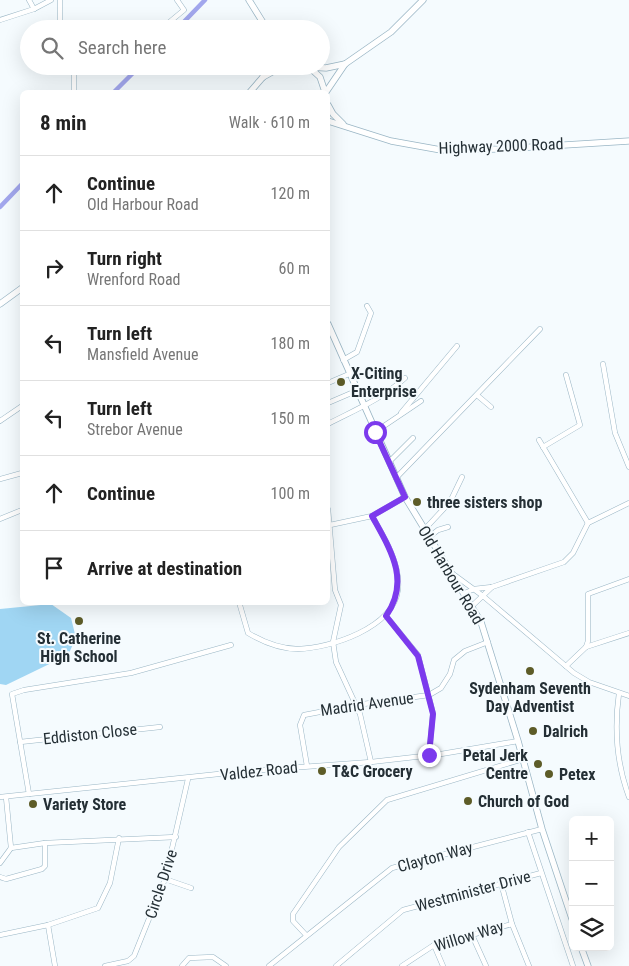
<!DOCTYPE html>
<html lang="en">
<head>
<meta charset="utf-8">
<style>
  :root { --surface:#fff; --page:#f2f2f2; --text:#222; --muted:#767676; --line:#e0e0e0 }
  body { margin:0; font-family:"Roboto Condensed",sans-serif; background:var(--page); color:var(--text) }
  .controls { position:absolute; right:15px; bottom:15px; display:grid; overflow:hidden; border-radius:8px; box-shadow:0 5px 20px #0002 }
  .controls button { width:45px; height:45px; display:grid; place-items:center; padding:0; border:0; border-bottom:1px solid var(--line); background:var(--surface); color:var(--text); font:25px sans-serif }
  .stop { position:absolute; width:15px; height:15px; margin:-11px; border:4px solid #7c3aed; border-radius:50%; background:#fff }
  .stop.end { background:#7c3aed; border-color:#fff; box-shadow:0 1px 5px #0008 }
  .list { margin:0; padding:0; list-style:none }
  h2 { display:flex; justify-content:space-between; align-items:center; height:65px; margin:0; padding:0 20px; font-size:21px }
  h2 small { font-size:16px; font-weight:400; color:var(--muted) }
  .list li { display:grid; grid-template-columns:32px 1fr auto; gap:15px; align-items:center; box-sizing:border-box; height:75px; padding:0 20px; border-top:1px solid var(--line) }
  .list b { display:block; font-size:19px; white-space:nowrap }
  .list p { margin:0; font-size:16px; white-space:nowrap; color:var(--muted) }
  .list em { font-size:16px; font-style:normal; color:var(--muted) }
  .icon { flex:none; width:28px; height:28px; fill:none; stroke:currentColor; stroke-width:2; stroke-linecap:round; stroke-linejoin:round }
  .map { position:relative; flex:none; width:629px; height:966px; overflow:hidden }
  .search { position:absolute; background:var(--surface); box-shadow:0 5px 20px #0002; left:20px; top:20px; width:310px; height:55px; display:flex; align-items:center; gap:12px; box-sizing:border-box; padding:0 18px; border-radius:28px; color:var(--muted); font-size:19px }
  .panel { position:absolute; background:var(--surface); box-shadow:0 5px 20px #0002; left:20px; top:90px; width:310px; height:515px; border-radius:8px }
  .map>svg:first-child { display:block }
  .green { fill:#a0d6f3 }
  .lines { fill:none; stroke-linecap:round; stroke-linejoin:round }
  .canal { stroke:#a2a7ed; stroke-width:4.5 }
  .minor-casing { stroke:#9ab6c5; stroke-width:5.5 }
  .major-casing { stroke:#9ab6c5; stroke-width:7 }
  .minor { stroke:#fff; stroke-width:4.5 }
  .major { stroke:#fff; stroke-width:5.5 }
  .route { stroke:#7c3aed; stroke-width:6 }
  .poi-dot { fill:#5d5c28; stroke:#f5fbfe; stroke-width:2 }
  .labels { text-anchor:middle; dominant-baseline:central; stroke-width:4; stroke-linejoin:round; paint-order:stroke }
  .street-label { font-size:16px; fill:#242f35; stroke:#f5fbfe }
  .poi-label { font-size:16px; font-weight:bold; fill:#242f35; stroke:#f5fbfe; text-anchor:start }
</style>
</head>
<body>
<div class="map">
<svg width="629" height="966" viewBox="0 0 629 966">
  <rect width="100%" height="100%" fill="#f5fbfe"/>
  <path class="green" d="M51 604 71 618 76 638 68 655 6 685 0 684V609Z"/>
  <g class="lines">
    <g class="canal">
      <path d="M177 29 205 0"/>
      <path d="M114 92 140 66"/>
      <path d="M0 207 22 184"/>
    </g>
    <defs>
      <g id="minor">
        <path d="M29 0 34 9"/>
        <path d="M60 0V29"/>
        <path d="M0 20 34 9 51 0"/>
        <path d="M161 29 184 10 177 0"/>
        <path d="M74 92V66"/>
        <path d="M343 360 357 352 371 313 367 306"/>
        <path d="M603 364 615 433 629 467"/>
        <path d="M328 383 349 374"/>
        <path d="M478 396 491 407"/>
        <path d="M328 403 356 391"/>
        <path d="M401 413 457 346"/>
        <path d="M0 421 22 406"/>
        <path d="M328 424C355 410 382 399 405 378"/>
        <path d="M375 432 421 401"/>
        <path d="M539 440 588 523"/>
        <path d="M543 447 580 425 566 375"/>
        <path d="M389 462 413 438"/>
        <path d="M396 478 540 329"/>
        <path d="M0 479 22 473"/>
        <path d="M328 509 335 590 341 605 333 642 336 662 360 714 371 762"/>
        <path d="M0 519 22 510"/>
        <path d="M330 525 372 516 405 497"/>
        <path d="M424 530 450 502 462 477"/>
        <path d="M429 537 438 530 448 527"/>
        <path d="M453 574 483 596 574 673 589 682 629 696"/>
        <path d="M465 593 474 589 492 587 564 562 573 553 588 523 629 503"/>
        <path d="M239 602 248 633C263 642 279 649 298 649 331 648 393 628 398 590 401 564 384 537 372 516"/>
        <path d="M472 606 492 587"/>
        <path d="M386 616 418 655 433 713 429 755"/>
        <path d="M586 647 629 633"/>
        <path d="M566 666 586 647 588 641V594L629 579"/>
        <path d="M619 693C614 729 616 762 629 797"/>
        <path d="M20 742 160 727"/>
        <path d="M307 766 300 725 304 715 356 705 429 695 441 688 450 674 454 660 465 651 488 642"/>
        <path d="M29 794 12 694 24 690 131 673 231 645"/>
        <path d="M0 797 247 771 371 762 441 754 518 741"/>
        <path d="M6 797 11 848"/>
        <path d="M528 832 573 966"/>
        <path d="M0 863 11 848 45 843 176 837"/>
        <path d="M0 877 6 879 42 869 45 866V843"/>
        <path d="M165 879 191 888"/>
        <path d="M501 883 512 924 529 966"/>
        <path d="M48 925 55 966"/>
        <path d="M0 935 48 925 98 908 110 883 119 838"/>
        <path d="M306 935 293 921V914L339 847 387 800 523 759"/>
        <path d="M472 935 486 966"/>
        <path d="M434 945 443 966"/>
        <path d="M105 966 128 961 134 956 165 879 188 779"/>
        <path d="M182 966 189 958 213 957 226 966"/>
        <path d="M269 966 392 868 542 829"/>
        <path d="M336 966 403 910 541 873"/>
        <path d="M402 966 434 945 512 924"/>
      </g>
      <g id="major">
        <path d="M249 0 267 29"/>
        <path d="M309 67 326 68 345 64"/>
        <path d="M309 67 320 77 325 92"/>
        <path d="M263 77 268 66"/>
        <path d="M250 92 263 77 283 66"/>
        <path d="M326 92 345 64 391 32 423 0"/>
        <path d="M328 105 333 114 343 124"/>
        <path d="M328 121 391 141 441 150 499 149 629 141"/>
        <path d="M0 304 22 288"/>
        <path d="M328 324 405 497 481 622 518 741 542 829 573 922"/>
        <path d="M581 947 588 966"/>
      </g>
    </defs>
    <use href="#minor" class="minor-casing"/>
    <use href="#major" class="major-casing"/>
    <use href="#minor" class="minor"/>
    <use href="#major" class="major"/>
  </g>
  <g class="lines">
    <path class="route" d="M375 432 405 497 372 516C390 549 411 580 386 616L418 656 433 714 429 755"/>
  </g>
  <g class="poi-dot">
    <circle cx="341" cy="382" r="5"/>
    <circle cx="417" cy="502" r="5"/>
    <circle cx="79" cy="621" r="5"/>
    <circle cx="530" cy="671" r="5"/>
    <circle cx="533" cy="731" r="5"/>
    <circle cx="538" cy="764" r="5"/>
    <circle cx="322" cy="771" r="5"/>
    <circle cx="549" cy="774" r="5"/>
    <circle cx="468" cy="801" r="5"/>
    <circle cx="33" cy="804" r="5"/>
  </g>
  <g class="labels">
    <g class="street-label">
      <text transform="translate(501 146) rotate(-2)">Highway 2000 Road</text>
      <text transform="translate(451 575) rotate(59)">Old Harbour Road</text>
      <text transform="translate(367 704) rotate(-8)">Madrid Avenue</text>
      <text transform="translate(90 734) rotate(-6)">Eddiston Close</text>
      <text transform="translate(259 771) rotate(-6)">Valdez Road</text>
      <text transform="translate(435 857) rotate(-15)">Clayton Way</text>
      <text transform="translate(161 884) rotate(-72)">Circle Drive</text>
      <text transform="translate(473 891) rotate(-15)">Westminister Drive</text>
      <text transform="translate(469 936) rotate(-17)">Willow Way</text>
    </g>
    <g class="poi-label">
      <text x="351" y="373">X-Citing<tspan x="351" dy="18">Enterprise</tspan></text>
      <text x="427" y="502">three sisters shop</text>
      <text x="79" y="638" text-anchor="middle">St. Catherine<tspan x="79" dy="18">High School</tspan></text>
      <text x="530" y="688" text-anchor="middle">Sydenham Seventh<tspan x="530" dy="18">Day Adventist</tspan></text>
      <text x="543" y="731">Dalrich</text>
      <text x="528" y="755" text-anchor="end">Petal Jerk<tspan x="528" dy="18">Centre</tspan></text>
      <text x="332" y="771">T&amp;C Grocery</text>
      <text x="559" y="774">Petex</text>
      <text x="478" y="801">Church of God</text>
      <text x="43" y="804">Variety Store</text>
    </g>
  </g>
</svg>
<div class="controls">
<button>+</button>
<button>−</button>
<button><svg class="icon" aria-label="layers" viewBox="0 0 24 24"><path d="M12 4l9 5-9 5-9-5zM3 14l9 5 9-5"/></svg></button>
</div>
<div class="stop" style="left:375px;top:432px"></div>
<div class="stop end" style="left:429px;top:755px"></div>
<div class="search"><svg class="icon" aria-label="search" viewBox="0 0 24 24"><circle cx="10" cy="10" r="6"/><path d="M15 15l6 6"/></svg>Search here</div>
<section class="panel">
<h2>8 min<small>Walk · 610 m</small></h2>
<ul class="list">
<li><svg class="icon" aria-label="ahead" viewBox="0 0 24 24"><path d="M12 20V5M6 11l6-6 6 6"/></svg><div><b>Continue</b><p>Old Harbour Road</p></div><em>120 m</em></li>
<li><svg class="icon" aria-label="right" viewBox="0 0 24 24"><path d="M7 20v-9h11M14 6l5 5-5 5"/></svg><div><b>Turn right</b><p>Wrenford Road</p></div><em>60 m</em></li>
<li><svg class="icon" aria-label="left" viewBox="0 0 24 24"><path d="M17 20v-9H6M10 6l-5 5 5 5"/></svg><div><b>Turn left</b><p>Mansfield Avenue</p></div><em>180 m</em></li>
<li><svg class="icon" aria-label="left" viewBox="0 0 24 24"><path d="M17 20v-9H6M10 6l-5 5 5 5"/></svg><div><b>Turn left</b><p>Strebor Avenue</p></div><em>150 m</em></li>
<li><svg class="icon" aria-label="ahead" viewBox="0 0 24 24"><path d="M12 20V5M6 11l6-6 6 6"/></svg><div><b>Continue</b></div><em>100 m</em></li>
<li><svg class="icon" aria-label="arrive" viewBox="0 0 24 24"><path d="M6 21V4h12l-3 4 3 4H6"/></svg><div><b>Arrive at destination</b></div></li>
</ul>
</section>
</div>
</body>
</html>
